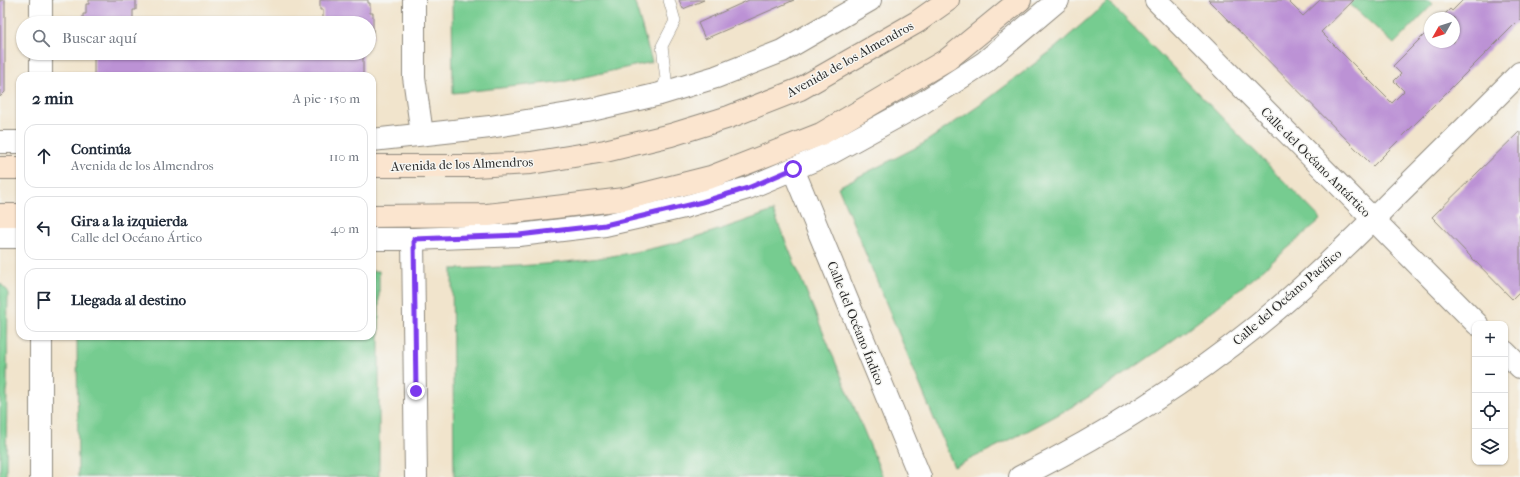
<!DOCTYPE html>
<html lang="es">
<head>
<meta charset="utf-8">
<style>
  :root { --surface:#fff; --page:#f6f6f7; --text:#1f2937; --muted:#747a83; --line:#e0e1e3 }
  body { margin:0; font-family:"IM FELL French Canon",serif; background:var(--page); color:var(--text) }
  .controls { position:absolute; right:12px; bottom:12px; display:grid; overflow:hidden; border-radius:8px; box-shadow:0 1px 3px #0004 }
  .controls button { width:36px; height:36px; display:grid; place-items:center; padding:0; border:0; border-bottom:1px solid var(--line); background:var(--surface); color:var(--text); font:20px sans-serif }
  .compass { position:absolute; left:1424px; top:12px; width:36px; height:36px; border-radius:50%; background:var(--surface); box-shadow:0 1px 3px #0004; rotate:231deg }
  .stop { position:absolute; width:12px; height:12px; margin:-9px; border:3px solid #7c3aed; border-radius:50%; background:#fff }
  .stop.end { background:#7c3aed; border-color:#fff; box-shadow:0 1px 4px #0008 }
  .list { margin:0; padding:0; list-style:none }
  h2 { display:flex; justify-content:space-between; align-items:center; height:52px; margin:0; padding:0 16px; font-size:17px }
  h2 small { font-size:13px; font-weight:400; color:var(--muted) }
  .list li { display:grid; grid-template-columns:26px 1fr auto; gap:12px; align-items:center; box-sizing:border-box; height:64px; margin:0 8px 8px; padding:0 8px; border:1px solid var(--line); border-radius:12px }
  .list b { display:block; font-size:15px; white-space:nowrap }
  .list p { margin:0; font-size:13px; white-space:nowrap; color:var(--muted) }
  .list em { font-size:13px; font-style:normal; color:var(--muted) }
  .icon { flex:none; width:22px; height:22px; fill:none; stroke:currentColor; stroke-width:2; stroke-linecap:round; stroke-linejoin:round }
  .map { position:relative; flex:none; width:1520px; height:477px; overflow:hidden }
  .search { position:absolute; background:var(--surface); box-shadow:0 1px 3px #0004; left:16px; top:16px; width:360px; height:44px; display:flex; align-items:center; gap:10px; box-sizing:border-box; padding:0 14px; border-radius:22px; color:var(--muted); font-size:15px }
  .panel { position:absolute; background:var(--surface); box-shadow:0 1px 3px #0004; left:16px; top:72px; width:360px; height:268px; border-radius:12px }
  .map>svg:first-child { display:block }
  .green { fill:#76cc90; stroke:#507c5e }
  .building { fill:#bc92d5 }
  .lines { fill:none; stroke-linecap:round; stroke-linejoin:round }
  .lane-casing { stroke:#8e887c; stroke-width:12 }
  .street-casing { stroke:#8e887c; stroke-width:24 }
  .secondary-casing { stroke:#8e887c; stroke-width:24 }
  .lane { stroke:#fff; stroke-width:11 }
  .street { stroke:#fff; stroke-width:22 }
  .secondary { stroke:#fbe5cf; stroke-width:22 }
  .route { stroke:#7c3aed; stroke-width:5 }
  .labels { text-anchor:middle; dominant-baseline:central; stroke-width:3; stroke-linejoin:round; paint-order:stroke }
  .street-label { font-size:13px; fill:#2b2b2b; stroke:#f6f6f2 }
</style>
</head>
<body>
<div class="map">
<svg width="1520" height="477" viewBox="0 0 1520 477">
  <rect width="100%" height="100%" fill="#f6f6f2"/>
  <filter id="ink" filterUnits="userSpaceOnUse"><feTurbulence type="fractalNoise" baseFrequency=".025" numOctaves="2"/><feDisplacementMap in="SourceGraphic" scale="8" xChannelSelector="R" yChannelSelector="G"/><feConvolveMatrix kernelMatrix="1 2 1 2 8 2 1 2 1" color-interpolation-filters="sRGB"/></filter>
  <filter id="wash" filterUnits="userSpaceOnUse"><feTurbulence type="fractalNoise" baseFrequency=".012" numOctaves="4" result="noise"/><feDisplacementMap in="SourceGraphic" scale="16" xChannelSelector="R" yChannelSelector="G"/><feGaussianBlur stdDeviation="0.9" result="paint"/><feColorMatrix in="noise" values="0 0 0 0 0 0 0 0 0 0 0 0 0 0 0 0 0 1.4 0 .05"/><feComposite in="paint" operator="in"/></filter>
  <g filter="url(#wash)">
    <rect width="100%" height="100%" fill="#f1e4cc"/>
    <g class="green">
      <path d="M452 0H634L652 62 566 81 453 93Z"/>
      <path d="M1354 0H1429L1433 4 1394 44 1350 4Z"/>
      <path d="M1108 1 1321 219C1253 280 1183 337 1106 386 1058 417 1006 442 954 467L838 187 921 145 983 103 1055 48Z"/>
      <path d="M773 211 883 477H454L452 269C517 267 582 263 645 250 689 241 731 226 773 211Z"/>
      <path d="M372 271H379V477H78L77 336H372Z"/>
      <path d="M0 283 8 291 6 477H0Z"/>
    </g>
    <g id="blocks">
      <g class="building">
        <path d="M0 0H5V92L0 97Z"/>
        <path d="M89 0H136V10H133V23H83V14H86V4H89Z"/>
        <path d="M320 0H368V3H370V13H373V38H369V23H323V10H320Z"/>
        <path d="M679 0H704L683 9Z"/>
        <path d="M749 0H794L705 39 698 23Z"/>
        <path d="M1208 0H1287L1303 16 1320 0H1354L1321 32 1392 103 1404 91 1394 81 1401 74 1393 66 1430 29V42H1454V18H1441L1450 9 1452 11 1463 0H1520V19L1373 166Z"/>
        <rect x="94" y="53" width="269" height="23"/>
        <path d="M1520 131V214L1518 216 1520 218V291L1512 299 1432 217Z"/>
      </g>
    </g>
  </g>
  <g filter="url(#ink)">
    <use href="#blocks" fill-opacity="0" stroke="#8e887c" stroke-width="1"/>
    <g class="lines">
      <defs>
        <path id="lane" d="M660 94 666 79 662 46 675 21 669 0"/>
        <g id="street">
          <path d="M414 0V77L422 134"/>
          <path d="M1156 0 1477 324"/>
          <path d="M41 23V0"/>
          <path d="M41 76V53"/>
          <path d="M372 140 490 127 587 111 660 94 716 77 782 51 870 0"/>
          <path d="M0 142H20"/>
          <path d="M793 169 920 477"/>
          <path d="M0 237H20"/>
          <path d="M372 239H413L519 235 605 225 684 207 748 188 831 153 922 103 985 62 1058 0"/>
          <path d="M413 239 416 477"/>
          <path d="M41 336V477"/>
          <path d="M1505 352 1520 367"/>
          <path d="M1020 477C1104 435 1185 384 1258 325 1306 286 1350 243 1393 199 1436 157 1478 115 1520 73"/>
        </g>
        <g id="secondary">
          <path d="M372 166H474L531 163 605 151 671 135 729 117 800 89 917 22 948 0"/>
          <path d="M0 168H20"/>
          <path d="M0 215H20"/>
          <path d="M372 216 487 215 624 199 711 177 821 134 948 59 1020 0"/>
        </g>
      </defs>
      <use href="#lane" class="lane-casing"/>
      <use href="#street" class="street-casing"/>
      <use href="#secondary" class="secondary-casing"/>
      <use href="#lane" class="lane"/>
      <use href="#street" class="street"/>
      <use href="#secondary" class="secondary"/>
    </g>
  </g>
  <g class="lines" filter="url(#ink)">
    <path class="route" d="M416 391 414 239 519 235 605 225 702 202 748 188 793 169"/>
  </g>
  <g class="labels">
    <g class="street-label">
      <text transform="translate(850 59) rotate(-29)">Avenida de los Almendros</text>
      <text transform="translate(1316 162) rotate(45)">Calle del Océano Antártico</text>
      <text transform="translate(462 164) rotate(-2)">Avenida de los Almendros</text>
      <text transform="translate(1287 297) rotate(-41)">Calle del Océano Pacífico</text>
      <text transform="translate(856 323) rotate(68)">Calle del Océano Índico</text>
    </g>
  </g>
</svg>
<div class="controls">
<button>+</button>
<button>−</button>
<button><svg class="icon" aria-label="locate" viewBox="0 0 24 24"><circle cx="12" cy="12" r="6"/><path d="M12 2v4M12 18v4M2 12h4M18 12h4"/></svg></button>
<button><svg class="icon" aria-label="layers" viewBox="0 0 24 24"><path d="M12 4l9 5-9 5-9-5zM3 14l9 5 9-5"/></svg></button>
</div>
<svg class="compass" viewBox="-18 -18 36 36"><path d="M0-13l5 13h-10z" fill="#e53935"/><path d="M0 13l5-13h-10z" fill="#747a83"/></svg>
<div class="stop" style="left:793px;top:169px"></div>
<div class="stop end" style="left:416px;top:391px"></div>
<div class="search"><svg class="icon" aria-label="search" viewBox="0 0 24 24"><circle cx="10" cy="10" r="6"/><path d="M15 15l6 6"/></svg>Buscar aquí</div>
<section class="panel">
<h2>2 min<small>A pie · 150 m</small></h2>
<ul class="list">
<li><svg class="icon" aria-label="ahead" viewBox="0 0 24 24"><path d="M12 20V5M6 11l6-6 6 6"/></svg><div><b>Continúa</b><p>Avenida de los Almendros</p></div><em>110 m</em></li>
<li><svg class="icon" aria-label="left" viewBox="0 0 24 24"><path d="M17 20v-9H6M10 6l-5 5 5 5"/></svg><div><b>Gira a la izquierda</b><p>Calle del Océano Ártico</p></div><em>40 m</em></li>
<li><svg class="icon" aria-label="arrive" viewBox="0 0 24 24"><path d="M6 21V4h12l-3 4 3 4H6"/></svg><div><b>Llegada al destino</b></div></li>
</ul>
</section>
</div>
</body>
</html>
